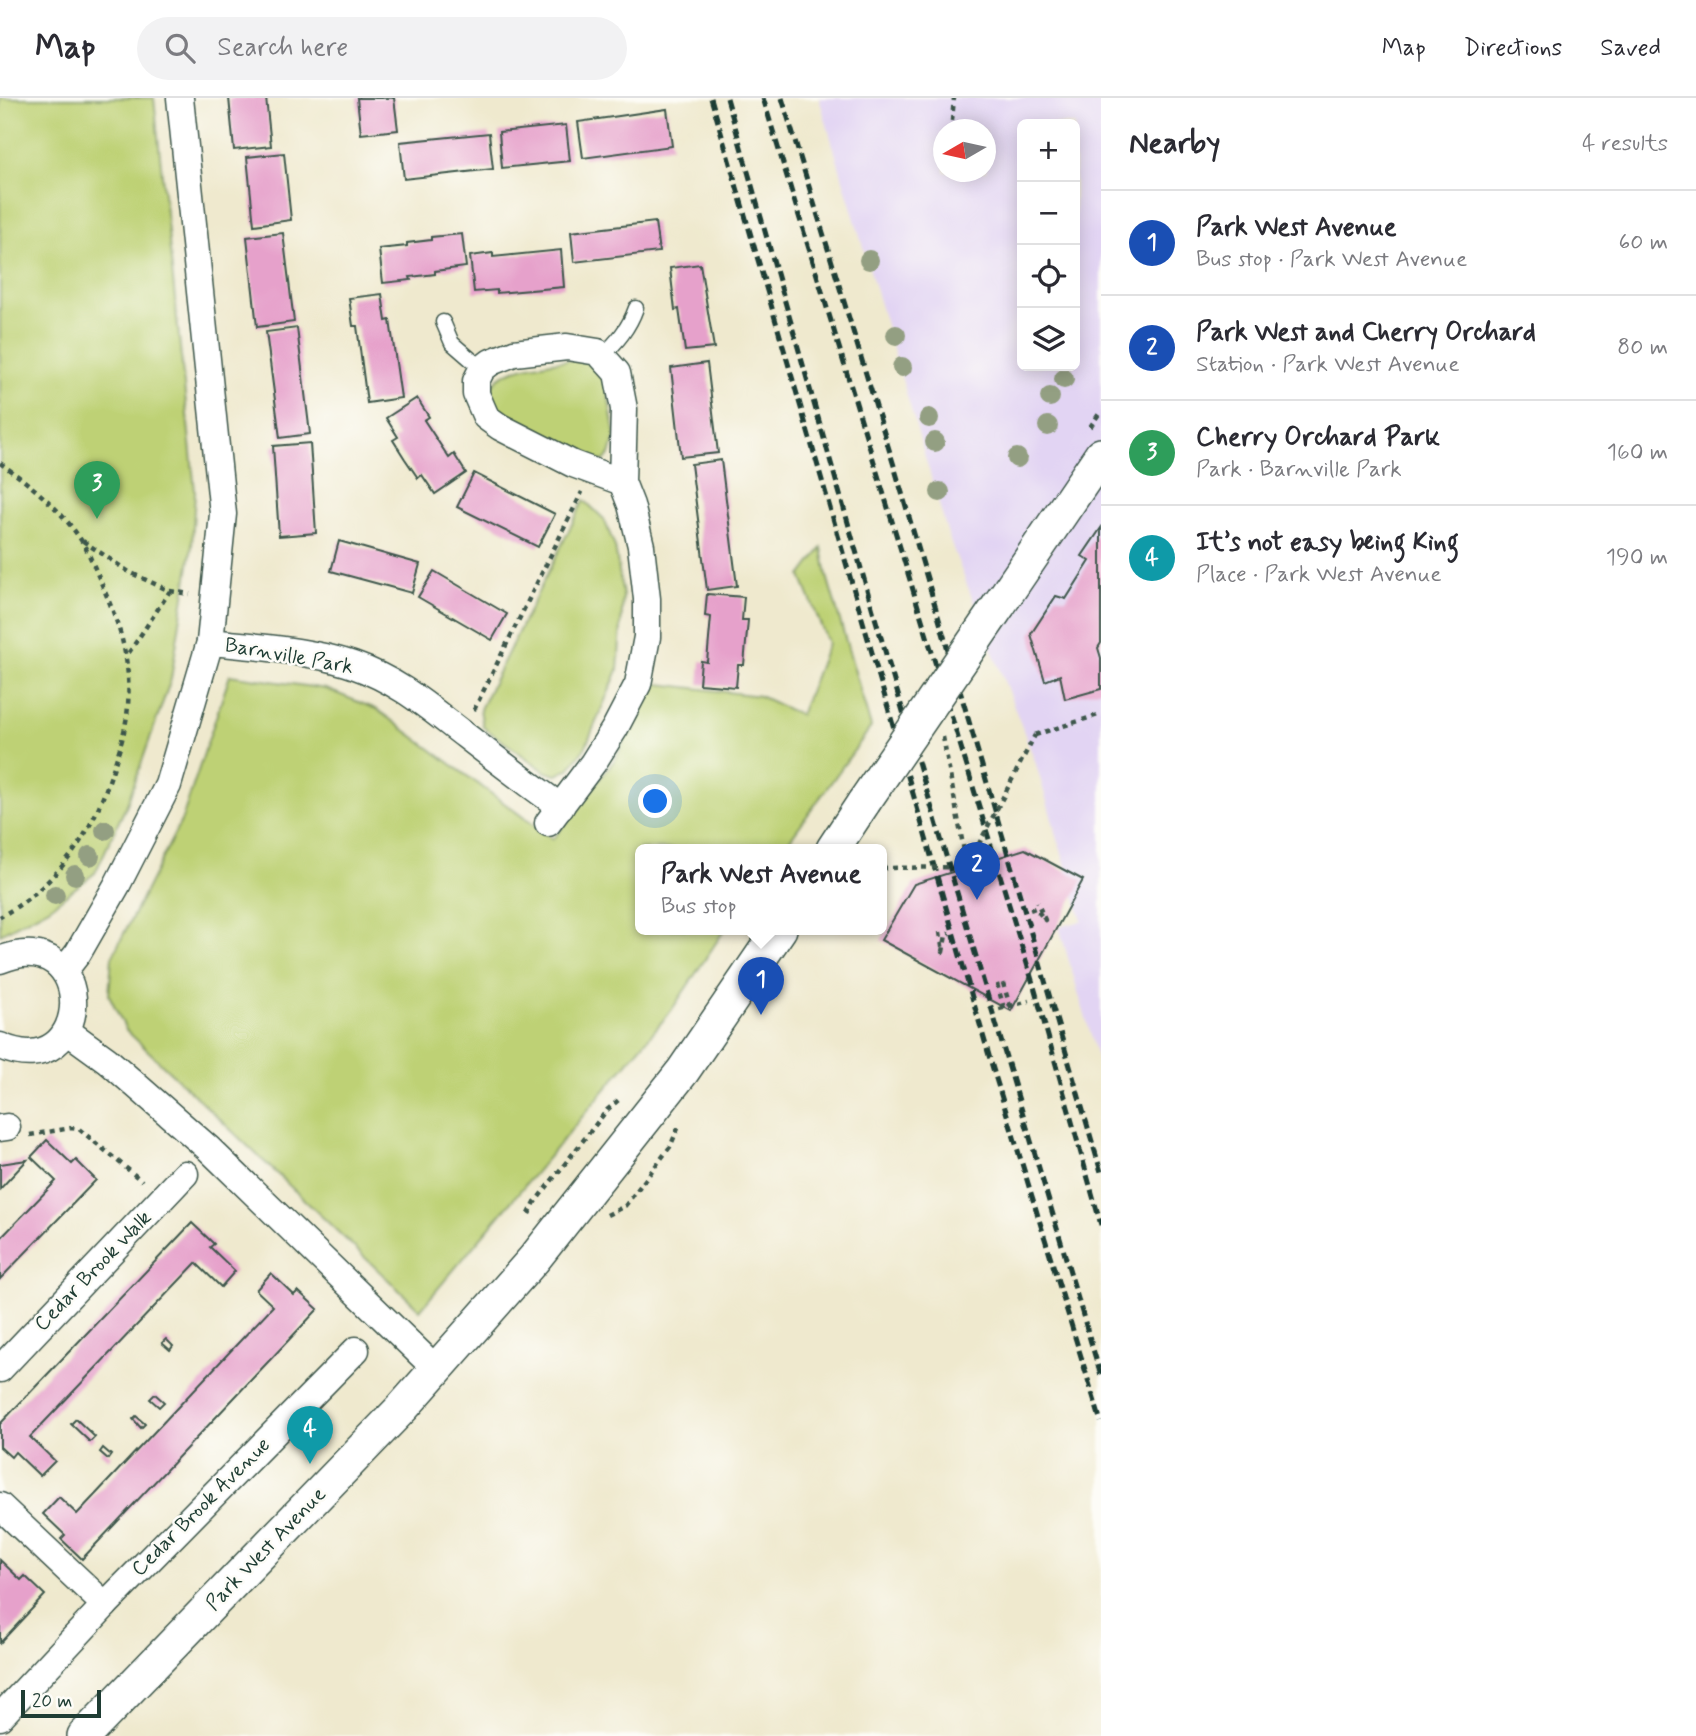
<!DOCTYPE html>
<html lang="en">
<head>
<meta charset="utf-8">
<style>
  :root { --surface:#fff; --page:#f2f2f3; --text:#2b2b33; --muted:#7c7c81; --line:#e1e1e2; --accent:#c8321e }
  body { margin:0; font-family:Mynerve,sans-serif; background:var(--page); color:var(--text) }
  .controls { position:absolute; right:21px; top:21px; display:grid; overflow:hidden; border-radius:10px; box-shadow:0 4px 18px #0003 }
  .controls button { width:63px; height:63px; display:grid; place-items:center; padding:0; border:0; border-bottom:2px solid var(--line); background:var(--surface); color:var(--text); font:35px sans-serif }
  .compass { position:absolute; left:933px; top:21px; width:63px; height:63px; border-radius:50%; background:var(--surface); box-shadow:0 4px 18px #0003; rotate:261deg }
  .scale { position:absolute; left:21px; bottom:18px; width:80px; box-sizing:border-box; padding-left:7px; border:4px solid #1f3d34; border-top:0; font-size:19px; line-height:24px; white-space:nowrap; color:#1f3d34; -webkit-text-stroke:5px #fdfcf7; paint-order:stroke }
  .you { position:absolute; left:656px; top:704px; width:24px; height:24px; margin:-18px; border:5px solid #fff; border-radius:50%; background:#1a73e8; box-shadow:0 0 0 10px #1a73e833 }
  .badge { display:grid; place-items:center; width:46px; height:46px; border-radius:50%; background:var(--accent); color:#fff; font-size:23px; font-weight:700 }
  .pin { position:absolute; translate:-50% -58px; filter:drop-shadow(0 2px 4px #0008) }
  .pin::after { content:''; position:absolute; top:37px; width:24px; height:21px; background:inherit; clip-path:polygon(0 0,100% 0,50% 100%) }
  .popup { position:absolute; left:635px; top:746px; width:252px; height:91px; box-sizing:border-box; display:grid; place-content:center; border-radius:10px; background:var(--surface); filter:drop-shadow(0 2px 5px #0005); font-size:23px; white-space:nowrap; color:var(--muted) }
  .popup b { font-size:26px; color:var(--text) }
  .popup::after { content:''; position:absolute; left:50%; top:100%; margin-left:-14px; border:14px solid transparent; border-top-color:var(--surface) }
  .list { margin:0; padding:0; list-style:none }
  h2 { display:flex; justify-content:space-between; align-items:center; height:91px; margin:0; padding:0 28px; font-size:30px }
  h2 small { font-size:23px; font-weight:400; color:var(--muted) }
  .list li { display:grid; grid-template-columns:46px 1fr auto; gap:21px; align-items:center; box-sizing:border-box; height:105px; padding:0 28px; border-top:2px solid var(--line) }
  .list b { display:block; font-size:26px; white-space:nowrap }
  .list p { margin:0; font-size:23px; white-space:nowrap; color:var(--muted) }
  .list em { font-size:23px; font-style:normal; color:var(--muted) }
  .icon { flex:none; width:38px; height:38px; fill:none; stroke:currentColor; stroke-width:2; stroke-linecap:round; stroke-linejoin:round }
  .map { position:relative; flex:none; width:1101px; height:1638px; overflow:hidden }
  header { display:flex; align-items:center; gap:42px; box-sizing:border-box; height:98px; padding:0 35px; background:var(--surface); border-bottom:2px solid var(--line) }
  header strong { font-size:33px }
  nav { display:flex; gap:38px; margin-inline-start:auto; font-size:24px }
  .search { width:490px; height:63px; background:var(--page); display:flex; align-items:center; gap:18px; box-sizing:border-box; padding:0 24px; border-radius:38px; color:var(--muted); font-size:26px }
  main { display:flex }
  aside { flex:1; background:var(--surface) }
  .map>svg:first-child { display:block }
  .built { fill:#e2d4f3; fill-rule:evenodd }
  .green { fill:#bed174; stroke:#6e8754; stroke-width:2 }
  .building { fill:#e6a1cb }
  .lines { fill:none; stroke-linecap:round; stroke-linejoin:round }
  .service-casing { stroke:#3e574b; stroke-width:17 }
  .minor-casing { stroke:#3e574b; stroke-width:29 }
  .tertiary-casing { stroke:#3e574b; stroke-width:36 }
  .path { stroke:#3e574b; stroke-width:4.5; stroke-dasharray:5 5; stroke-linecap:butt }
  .service { stroke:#fff; stroke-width:14 }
  .minor { stroke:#fff; stroke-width:26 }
  .tertiary { stroke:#fff; stroke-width:33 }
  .rail { stroke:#1f3d34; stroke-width:5; stroke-dasharray:10 5; stroke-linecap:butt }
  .tertiary-bridge-casing { stroke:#3e574b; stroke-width:36; stroke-linecap:butt }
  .path-bridge { stroke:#3e574b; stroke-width:4.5; stroke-dasharray:5 5; stroke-linecap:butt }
  .tertiary-bridge { stroke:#fff; stroke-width:33 }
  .tree { fill:#939f82 }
  .labels { text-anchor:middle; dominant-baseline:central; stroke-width:5; stroke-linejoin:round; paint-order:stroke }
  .street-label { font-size:21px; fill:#1f3d34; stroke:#fdfcf7 }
</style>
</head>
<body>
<header>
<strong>Map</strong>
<div class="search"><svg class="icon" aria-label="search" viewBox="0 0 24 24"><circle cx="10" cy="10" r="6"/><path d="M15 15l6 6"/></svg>Search here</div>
<nav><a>Map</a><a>Directions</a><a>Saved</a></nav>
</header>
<main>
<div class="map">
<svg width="1101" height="1638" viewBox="0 0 1101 1638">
  <rect width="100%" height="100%" fill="#fdfcf7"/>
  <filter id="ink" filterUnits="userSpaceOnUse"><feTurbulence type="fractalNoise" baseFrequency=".0143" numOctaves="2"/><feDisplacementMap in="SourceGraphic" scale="14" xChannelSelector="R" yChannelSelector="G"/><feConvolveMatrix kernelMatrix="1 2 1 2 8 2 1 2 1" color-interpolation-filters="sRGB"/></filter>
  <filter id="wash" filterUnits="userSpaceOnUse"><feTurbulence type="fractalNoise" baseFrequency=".00686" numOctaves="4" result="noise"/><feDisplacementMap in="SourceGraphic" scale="28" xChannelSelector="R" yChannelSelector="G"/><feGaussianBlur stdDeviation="1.57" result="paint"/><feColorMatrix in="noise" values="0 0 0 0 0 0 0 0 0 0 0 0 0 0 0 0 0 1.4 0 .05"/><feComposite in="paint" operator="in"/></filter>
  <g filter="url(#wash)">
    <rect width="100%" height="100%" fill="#efe9ce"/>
    <path class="built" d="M819 0H1101V972L1059 829 1082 823 1035 663 949 440ZM1022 26H1075V268H1022ZM944 32H986V74H944Z"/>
    <g class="green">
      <path d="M0 0H154L195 393 192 448 171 581 127 706 95 775 49 810 0 836Z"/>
      <path d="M579 261 596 268 606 284 615 338 611 354 604 363 593 362 498 315C463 269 552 264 579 261Z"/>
      <path d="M584 402 604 421 615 449 623 498 618 572 585 650 569 671 557 677 546 674 483 629 480 611Z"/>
      <path d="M822 450 827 478 871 629 783 751H640V831H725L671 913 420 1212 126 932 109 897 112 859 182 721 230 577 326 591 376 611 553 741 616 660 651 585 760 598 800 617 828 545 801 478Z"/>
    </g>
    <g id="blocks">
      <g class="building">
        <path d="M229 0H266L271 48 234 52Z"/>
        <path d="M357 0H394L398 32 361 36Z"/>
        <path d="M667 11 672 48 583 60 578 24Z"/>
        <path d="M566 27 570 63 502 70 499 34Z"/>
        <path d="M489 35 493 71 404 81 400 44Z"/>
        <path d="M284 55 291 122 254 127 247 59Z"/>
        <path d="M655 124 659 154 574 164 571 134Z"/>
        <path d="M283 135 294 224 257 229 247 139Z"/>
        <path d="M462 136 466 169 435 173V176L410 179 411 182 383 185 379 151 407 148V145L431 142V139Z"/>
        <path d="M561 152 564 189 497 195V192L474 194 470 158 493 155V159Z"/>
        <path d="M700 166 714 250 685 253 679 211 675 212 670 170Z"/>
        <path d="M382 196 386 223 390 222 401 300 367 305 357 228H353L349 200Z"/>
        <path d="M297 230 310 336 280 340 266 234Z"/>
        <path d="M707 265 718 355 681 359 671 270Z"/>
        <path d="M417 300 429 319 424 322 449 360 454 356 466 375 435 396 422 377 418 380 405 361 393 342 398 339 386 320Z"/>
        <path d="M310 345 316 435 279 438 273 348Z"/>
        <path d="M721 362 737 488 707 492 691 366Z"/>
        <path d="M474 375 555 416 538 449 457 409Z"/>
        <path d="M1101 430V545L1098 550 1101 560V591L1065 601 1060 577 1045 583 1031 536 1056 498 1066 501 1090 463 1082 458Z"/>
        <path d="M339 443 420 466 412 495 331 473Z"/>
        <path d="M434 473 507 516 492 542 418 499Z"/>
        <path d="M707 496 744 499 742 522H748L744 567H738L736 589 699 586 701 563 707 564 709 541 711 519 705 518Z"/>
        <path d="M1025 751 1083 782 1011 913 881 842 914 786Z"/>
        <path d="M47 1042 72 1066 76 1062 96 1082 0 1181V1141L56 1083 31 1059Z"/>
        <path d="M27 1062 0 1091V1066Z"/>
        <path d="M192 1125 214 1146 210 1149 235 1173 221 1189 196 1165 30 1339 55 1363 40 1378 15 1354 11 1359 0 1349V1326Z"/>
        <path d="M271 1175 294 1197 298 1193 318 1211 82 1461 61 1441 65 1437 43 1416 59 1399 77 1416 273 1208 256 1192Z"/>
        <path d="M166 1241 173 1248 170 1252 162 1245Z"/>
        <path d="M155 1296 164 1304 159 1309 150 1301Z"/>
        <path d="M136 1318 145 1326 141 1330 133 1321Z"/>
        <path d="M76 1321 95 1339 90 1344 71 1326Z"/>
        <path d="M103 1350 111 1357 108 1361 100 1354Z"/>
        <path d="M0 1462 21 1482 25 1478 45 1497 0 1545Z"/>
      </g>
    </g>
  </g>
  <g filter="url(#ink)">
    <use href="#blocks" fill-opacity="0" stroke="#3e574b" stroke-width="2"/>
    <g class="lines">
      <defs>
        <g id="service">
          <path d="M443 224 452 245 482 271"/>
          <path d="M602 258C617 244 629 230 636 210"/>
        </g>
        <g id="minor">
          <path d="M210 544C252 548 314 553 353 567 399 583 428 609 466 638 497 662 528 686 561 709"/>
          <path d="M548 725 593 665 615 630 638 586 647 539V501L641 448 631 407 622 384 624 311 617 275 598 254 567 249 514 255 491 264 482 271 476 283V296L486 319 500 329 573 366 622 384"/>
          <path d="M0 862C99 822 96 990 0 948"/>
          <path d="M64 873 78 855 117 787 168 687 210 544 223 416 180 0"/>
          <path d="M67 933 107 962 209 1051 437 1272"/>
          <path d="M0 1030 7 1029"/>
          <path d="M0 1271 185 1076"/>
          <path d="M0 1408 105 1507"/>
          <path d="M0 1619 105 1507 356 1252"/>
        </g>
        <g id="tertiary">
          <path d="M999 507 1101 357"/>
          <path d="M833 751 864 704"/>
          <path d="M84 1638 403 1309 534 1161 683 973 780 831"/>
        </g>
      </defs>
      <use href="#service" class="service-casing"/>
      <use href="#minor" class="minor-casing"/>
      <use href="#tertiary" class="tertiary-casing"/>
      <g class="path">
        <path d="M952 23 954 0"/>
        <path d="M1090 329 1101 313"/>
        <path d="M0 365C31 387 60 410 81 442 88 453 94 468 99 480 119 525 131 558 128 608 126 633 118 657 110 680 89 742 56 787 0 819"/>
        <path d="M83 443 129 474 170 493 128 556"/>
        <path d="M170 493 190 496"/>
        <path d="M474 612 582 394"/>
        <path d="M1035 637 1101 616"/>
        <path d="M943 639 967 769"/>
        <path d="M1030 812 1035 810 1045 822 1037 804"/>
        <path d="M940 834 943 854 946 837 950 835"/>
        <path d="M1003 885 1010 908"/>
        <path d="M997 886 1004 910"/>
        <path d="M999 911 1029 903"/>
        <path d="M30 1037 71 1030 79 1031 142 1083"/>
        <path d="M529 1116 535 1104 607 1012 621 1000"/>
        <path d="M607 1117 625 1108 670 1049 679 1028"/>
      </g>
      <use href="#service" class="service"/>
      <use href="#minor" class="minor"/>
      <use href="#tertiary" class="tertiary"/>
      <g class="rail">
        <path d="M711 0 990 961 1101 1324"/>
        <path d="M727 0 874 516 1101 1278"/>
        <path d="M763 0 1035 892 1101 1127"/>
        <path d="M782 0 895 371 1101 1074"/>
      </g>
      <defs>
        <path id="tertiary-bridge" d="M864 704 999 507"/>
      </defs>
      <use href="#tertiary-bridge" class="tertiary-bridge-casing"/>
      <path class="path-bridge" d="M882 770 967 769 1035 637"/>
      <use href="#tertiary-bridge" class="tertiary-bridge"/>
    </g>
    <g class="tree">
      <circle cx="869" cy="162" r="10"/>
      <circle cx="896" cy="237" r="10"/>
      <circle cx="902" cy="269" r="10"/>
      <circle cx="1064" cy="281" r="10"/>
      <circle cx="1050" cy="299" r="10"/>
      <circle cx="929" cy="320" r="10"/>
      <circle cx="1048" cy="328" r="10"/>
      <circle cx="935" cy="344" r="10"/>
      <circle cx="1017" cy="360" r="10"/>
      <circle cx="940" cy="394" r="10"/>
      <circle cx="105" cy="732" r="10"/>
      <circle cx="90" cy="758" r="10"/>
      <circle cx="75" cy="777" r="10"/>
      <circle cx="55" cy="797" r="10"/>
    </g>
  </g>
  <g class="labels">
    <g class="street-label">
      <text transform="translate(289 558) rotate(10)">Barnville Park</text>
      <text transform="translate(93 1173) rotate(-46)">Cedar Brook Walk</text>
      <text transform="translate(201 1409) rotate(-45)">Cedar Brook Avenue</text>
      <text transform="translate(266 1451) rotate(-46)">Park West Avenue</text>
    </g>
  </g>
</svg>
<div class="controls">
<button>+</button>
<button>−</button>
<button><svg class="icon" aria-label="locate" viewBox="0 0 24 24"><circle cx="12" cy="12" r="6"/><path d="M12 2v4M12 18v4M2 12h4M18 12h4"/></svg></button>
<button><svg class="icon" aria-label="layers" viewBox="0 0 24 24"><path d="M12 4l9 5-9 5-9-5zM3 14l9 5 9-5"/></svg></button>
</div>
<svg class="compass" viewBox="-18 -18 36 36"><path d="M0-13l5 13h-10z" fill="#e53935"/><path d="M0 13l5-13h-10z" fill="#7c7c81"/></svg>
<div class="scale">20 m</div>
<div class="you"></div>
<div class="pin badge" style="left:761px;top:917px;background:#1a4fb4">1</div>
<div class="popup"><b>Park West Avenue</b>Bus stop</div>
<div class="pin badge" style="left:977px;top:802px;background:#1a4fb4">2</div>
<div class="pin badge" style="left:97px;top:421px;background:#2e9e5b">3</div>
<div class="pin badge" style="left:310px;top:1366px;background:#0f9aa8">4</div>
</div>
<aside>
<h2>Nearby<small>4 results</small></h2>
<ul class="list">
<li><span class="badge" style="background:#1a4fb4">1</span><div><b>Park West Avenue</b><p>Bus stop · Park West Avenue</p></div><em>60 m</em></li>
<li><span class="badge" style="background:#1a4fb4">2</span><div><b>Park West and Cherry Orchard</b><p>Station · Park West Avenue</p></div><em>80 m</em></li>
<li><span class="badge" style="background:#2e9e5b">3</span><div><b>Cherry Orchard Park</b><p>Park · Barnville Park</p></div><em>160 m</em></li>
<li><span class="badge" style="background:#0f9aa8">4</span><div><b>It’s not easy being King</b><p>Place · Park West Avenue</p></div><em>190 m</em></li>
</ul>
</aside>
</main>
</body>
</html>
